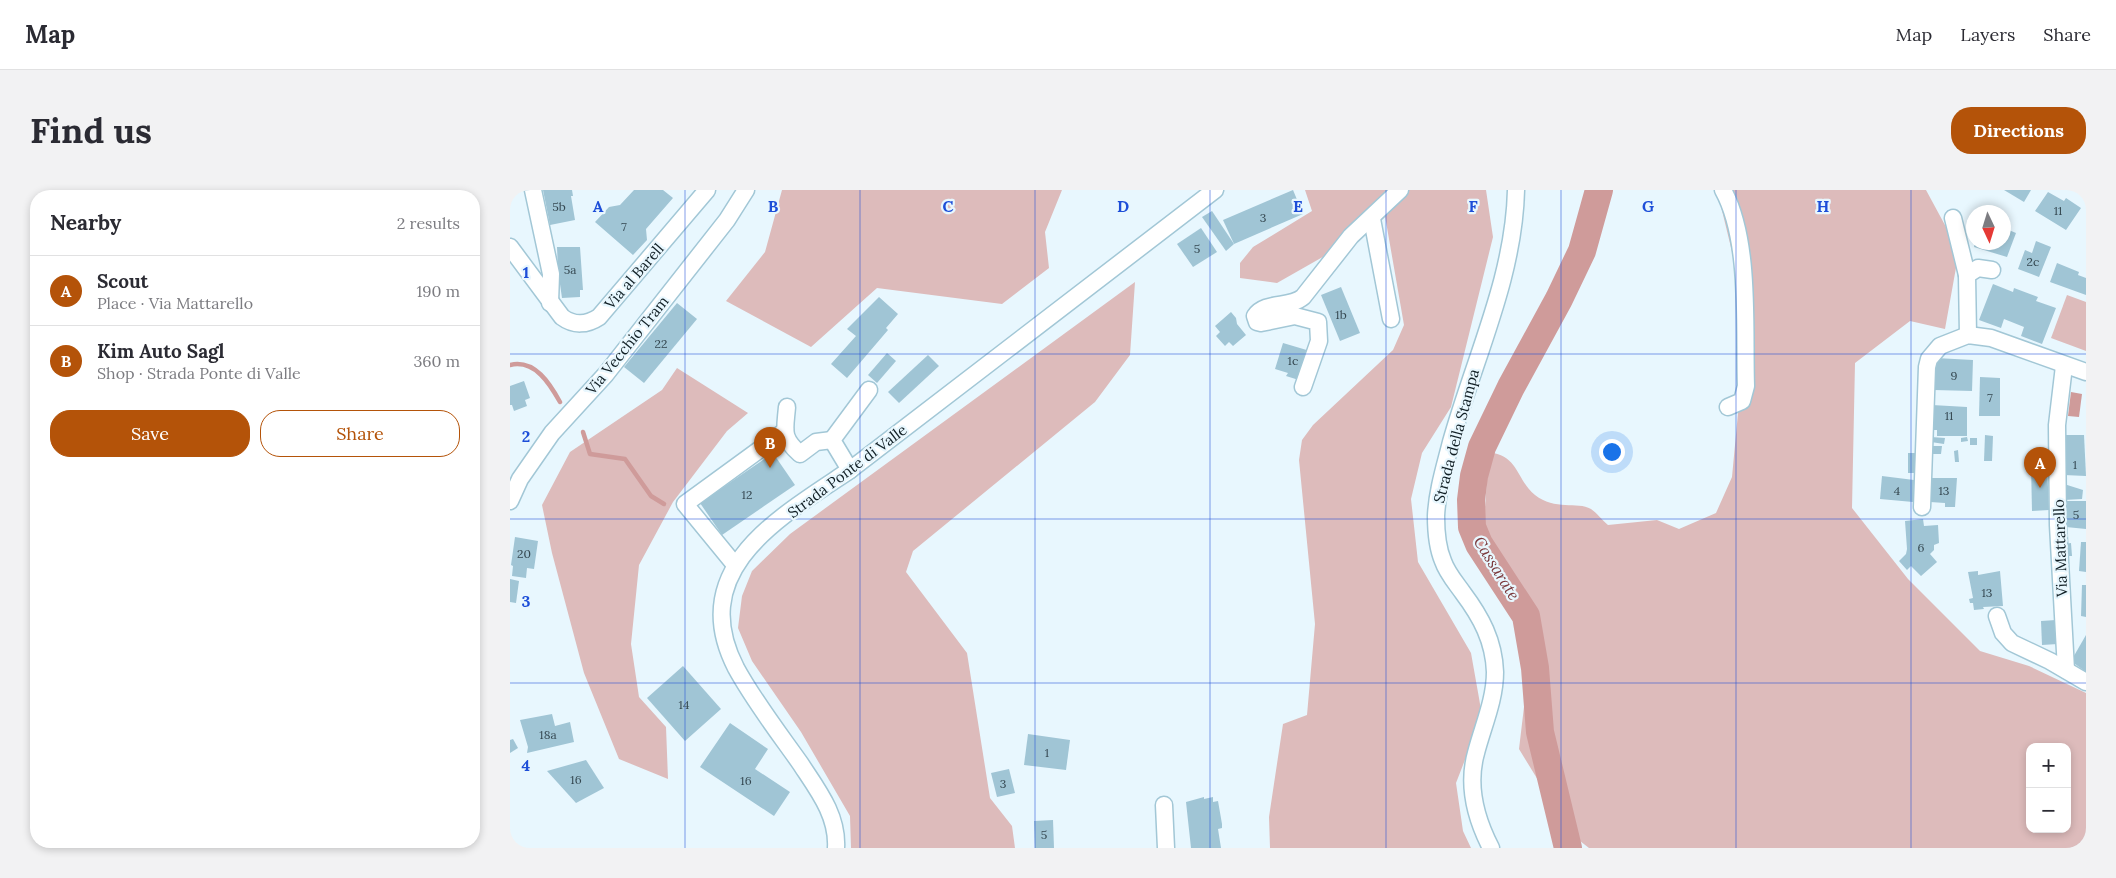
<!DOCTYPE html>
<html lang="en">
<head>
<meta charset="utf-8">
<style>
  :root { --surface:#fff; --page:#f2f2f3; --text:#2b2b33; --muted:#7c7c81; --line:#e1e1e2; --accent:#b45309 }
  body { margin:0; font-family:Lora,serif; background:var(--page); color:var(--text) }
  .controls { position:absolute; right:15px; bottom:15px; display:grid; overflow:hidden; border-radius:10px; box-shadow:0 2px 8px #0003 }
  .controls button { width:45px; height:45px; display:grid; place-items:center; padding:0; border:0; border-bottom:1px solid var(--line); background:var(--surface); color:var(--text); font:25px sans-serif }
  .compass { position:absolute; left:1456px; top:15px; width:45px; height:45px; border-radius:50%; background:var(--surface); box-shadow:0 2px 8px #0003; rotate:176deg }
  .you { position:absolute; left:1101px; top:261px; width:18px; height:18px; margin:-12px; border:4px solid #fff; border-radius:50%; background:#1a73e8; box-shadow:0 0 0 8px #1a73e833 }
  .badge { display:grid; place-items:center; width:32px; height:32px; border-radius:50%; background:var(--accent); color:#fff; font-size:16px; font-weight:700 }
  .pin { position:absolute; translate:-50% -41px; filter:drop-shadow(0 1px 2px #0008) }
  .pin::after { content:''; position:absolute; top:26px; width:18px; height:15px; background:inherit; clip-path:polygon(0 0,100% 0,50% 100%) }
  .list { margin:0; padding:0; list-style:none }
  h2 { display:flex; justify-content:space-between; align-items:center; height:65px; margin:0; padding:0 20px; font-size:21px }
  h2 small { font-size:16px; font-weight:400; color:var(--muted) }
  .list li { display:grid; grid-template-columns:32px 1fr auto; gap:15px; align-items:center; box-sizing:border-box; height:70px; padding:0 20px; border-top:1px solid var(--line) }
  .list b { display:block; font-size:19px; white-space:nowrap }
  .list p { margin:0; font-size:16px; white-space:nowrap; color:var(--muted) }
  .list em { font-size:16px; font-style:normal; color:var(--muted) }
  .actions { display:flex; gap:10px; padding:15px 20px }
  .actions a { flex:1; padding:11px 0; border:1px solid var(--accent); border-radius:20px; text-align:center; font-size:18px; color:var(--accent) }
  .actions .main { background:var(--accent); color:#fff }
  .map { position:relative; flex:none; width:1576px; height:658px; overflow:hidden; border-radius:20px }
  header { display:flex; align-items:center; gap:30px; box-sizing:border-box; height:70px; padding:0 25px; background:var(--surface); border-bottom:1px solid var(--line) }
  header strong { font-size:24px }
  nav { display:flex; gap:28px; margin-inline-start:auto; font-size:18px }
  .intro { display:flex; align-items:center; justify-content:space-between; box-sizing:border-box; height:120px; padding:0 30px }
  h1 { margin:0; font-size:35px }
  .button { padding:12px 22px; border-radius:20px; background:var(--accent); color:#fff; font-size:18px; font-weight:700 }
  main { display:flex; gap:30px; padding:0 30px }
  aside { flex:1; background:var(--surface); border-radius:20px; box-shadow:0 2px 8px #0003 }
  .map>svg:first-child { display:block }
  .green { fill:#dbb; fill-rule:evenodd }
  .water { fill:#cf9b9a }
  .lines { fill:none; stroke-linecap:round; stroke-linejoin:round }
  .stream { stroke:#cf9b9a; stroke-width:4.5 }
  .river { stroke:#cf9b9a; stroke-width:28 }
  .building { fill:#a0c5d5 }
  .minor-casing { stroke:#a2c7d6; stroke-width:19 }
  .minor { stroke:#fff; stroke-width:16 }
  .grid { fill:none; stroke:#1d4ed8; stroke-width:1; stroke-opacity:0.55 }
  .labels { text-anchor:middle; dominant-baseline:central; stroke-width:4.5; stroke-linejoin:round; paint-order:stroke }
  .number-label { font-size:12px; fill:#354851 }
  .street-label { font-size:15px; fill:#111f25; stroke:#e8f7fe }
  .water-label { font-size:16px; font-style:italic; fill:#7a383b; stroke:#e8f7fe }
  .grid-label { font-size:16px; text-anchor:middle; font-weight:bold; fill:#1d4ed8; stroke:#e8f7fe; stroke-width:4.5; stroke-linejoin:round; paint-order:stroke }
</style>
</head>
<body>
<header>
<strong>Map</strong>
<nav><a>Map</a><a>Layers</a><a>Share</a></nav>
</header>
<div class="intro"><h1>Find us</h1><a class="button">Directions</a></div>
<main>
<aside>
<h2>Nearby<small>2 results</small></h2>
<ul class="list">
<li><span class="badge">A</span><div><b>Scout</b><p>Place · Via Mattarello</p></div><em>190 m</em></li>
<li><span class="badge">B</span><div><b>Kim Auto Sagl</b><p>Shop · Strada Ponte di Valle</p></div><em>360 m</em></li>
</ul>
<div class="actions"><a class="main">Save</a><a>Share</a></div>
</aside>
<div class="map">
<svg width="1576" height="658" viewBox="0 0 1576 658">
  <rect width="100%" height="100%" fill="#e8f7fe"/>
  <g class="green">
    <path d="M272 0H552L535 42 539 78 492 114 367 98 301 157 216 111 255 62Z"/>
    <path d="M795 0H976L983 47 941 217 912 263 901 309 908 372 961 463 969 508 972 526 946 593 953 641 961 658H760L759 627 773 534 797 525 805 434 789 270 792 250 803 235 883 160 894 135 875 26 848 29 825 60 767 93 730 88V73L743 57 802 21Z"/>
    <path d="M1207 0H1416L1449 61 1435 139 1400 131 1345 173 1342 318 1398 389 1470 461 1519 476 1576 503V658H1079L1061 644 1009 559 1016 500 1014 436 972 358 979 262C1010 267 1005 288 1025 305 1045 321 1067 311 1081 319 1087 323 1092 330 1098 335L1147 330 1169 339 1206 323 1222 287 1228 223 1225 74ZM1520 557H1557V639H1520Z"/>
    <path d="M625 92 620 165 585 212 403 361 396 382 457 463 480 608 502 636 505 658H341L340 626 291 542 242 471 228 438 232 406 242 381 280 344Z"/>
    <path d="M1557 105 1576 112V161L1541 148Z"/>
    <path d="M167 178 238 223 217 241 163 312 129 375 121 454 129 507 156 537 158 589 109 569 74 483 42 363 32 315 60 262 152 200Z"/>
  </g>
  <path class="water" d="M1561 202 1572 204 1569 227 1558 226Z"/>
  <g class="lines">
    <g class="stream">
      <path d="M0 175C25 169 40 194 50 212"/>
      <path d="M73 242 80 264 115 269 141 306 154 314"/>
    </g>
    <path class="river" d="M1058 658 1030 542 1025 478 1016 426 969 354 962 337 961 310 964 286 972 257 1001 197 1049 109 1072 61 1089 0"/>
  </g>
  <g class="building">
    <path d="M33 0H62L63 6H61L65 30 40 35Z"/>
    <path d="M124 0H153L163 8 136 39 137 50 123 65 85 32 99 17 110 15Z"/>
    <path d="M783 0 793 24 724 54 713 30Z"/>
    <path d="M1494 0H1521L1514 12Z"/>
    <path d="M1538 2 1554 11 1556 8 1571 18 1556 40 1525 21Z"/>
    <path d="M702 21 724 54 716 61 692 27Z"/>
    <path d="M691 38 707 62 683 77 667 54Z"/>
    <path d="M1494 38 1506 43 1497 67 1464 57 1465 52H1494Z"/>
    <path d="M1526 51 1541 57 1529 87 1508 79 1515 60 1522 63Z"/>
    <path d="M47 57H70L73 100H70V107L52 108 48 80Z"/>
    <path d="M1547 73 1569 82 1568 85 1576 88V105L1540 92Z"/>
    <path d="M1483 94 1503 102 1504 98 1528 107 1526 111 1546 118 1532 154 1511 146 1514 137 1494 129 1491 138 1469 130Z"/>
    <path d="M831 97 850 143 830 151 811 105Z"/>
    <path d="M369 107 388 124 376 138 378 140 337 188 321 174 346 146 337 139Z"/>
    <path d="M167 113 187 129 134 193 114 177Z"/>
    <path d="M721 122 726 128 727 134 736 145 723 156 719 152 715 156 706 146 710 142 705 136Z"/>
    <path d="M773 153 800 161 792 191 776 186 778 183 765 179Z"/>
    <path d="M377 163 386 171 367 193 358 185Z"/>
    <path d="M418 165 429 176 389 213 378 202Z"/>
    <path d="M1426 168 1463 170 1462 201 1424 200Z"/>
    <path d="M1470 187 1490 188V226H1469Z"/>
    <path d="M14 191 20 208 15 210 17 216 4 221 2 215H0V196Z"/>
    <path d="M1422 215 1457 217V246H1427V240H1420Z"/>
    <path d="M1475 245 1483 246 1482 271H1474Z"/>
    <path d="M1556 245H1574L1576 286 1554 285Z"/>
    <path d="M1421 247 1435 248 1434 254 1421 252Z"/>
    <path d="M1457 247 1458 251 1451 252V248Z"/>
    <rect x="1460" y="248" width="7" height="7"/>
    <path d="M1422 256H1432L1431 264H1422Z"/>
    <path d="M1448 260 1449 272H1445L1444 261Z"/>
    <path d="M263 263 285 295 212 345 190 313Z"/>
    <rect x="1398" y="263" width="11" height="20"/>
    <path d="M1521 275H1537L1539 320 1522 321Z"/>
    <path d="M1372 286 1404 290 1403 312 1370 309Z"/>
    <path d="M1420 288H1447L1445 317H1435V313L1420 312Z"/>
    <path d="M1554 294 1573 300 1572 309 1554 310Z"/>
    <path d="M1556 311H1576V339L1556 337Z"/>
    <path d="M1413 329 1414 336 1428 335 1429 353 1424 355V360L1420 364 1427 372 1411 386 1401 376 1397 380 1389 371 1396 364 1397 359 1395 331Z"/>
    <path d="M5 347 28 351 24 379 17 378 16 388 2 386 3 376 1 375Z"/>
    <path d="M1571 352H1576V382L1569 381Z"/>
    <path d="M1561 353 1562 366H1554L1553 354Z"/>
    <path d="M1468 381V385L1490 381 1493 416 1473 417 1474 419 1464 420 1463 413H1460L1459 409 1463 408 1458 382Z"/>
    <path d="M0 389 9 391 6 413 0 412Z"/>
    <path d="M1572 395H1576V427L1571 426Z"/>
    <path d="M1546 430 1548 454 1532 455 1531 431Z"/>
    <path d="M1576 445V482L1561 471Z"/>
    <path d="M173 476 211 519 175 551 137 508Z"/>
    <path d="M42 524 45 536 60 532 64 552 17 563 18 557 10 530Z"/>
    <path d="M220 533 258 559 245 579 280 602 264 626 190 577Z"/>
    <path d="M518 544 560 550 556 580 514 575Z"/>
    <path d="M3 549 8 558 0 563V550Z"/>
    <path d="M76 570 94 598 66 613 37 581Z"/>
    <path d="M499 579 505 603 487 607 481 583Z"/>
    <path d="M694 607V609L703 607V612L708 611 712 634V638L708 639 711 658H681L676 612Z"/>
    <path d="M543 630 544 658H525L524 631Z"/>
  </g>
  <g class="lines">
    <defs>
      <g id="minor">
        <path d="M23 0 41 84 40 113"/>
        <path d="M1213 0C1241 51 1234 138 1236 196L1232 211 1218 217"/>
        <path d="M1443 28 1457 85"/>
        <path d="M862 29 881 129"/>
        <path d="M0 57 52 127C64 136 77 135 89 127L197 0"/>
        <path d="M1458 145 1457 85 1468 78 1482 80"/>
        <path d="M1554 176 1547 235 1548 335 1556 480"/>
        <path d="M793 197 809 151 808 132 785 126 751 133 747 132 745 126C755 111 780 118 793 107L841 46 890 0"/>
        <path d="M277 217C275 241 271 247 290 264L306 252 322 250"/>
        <path d="M340 280 322 250 359 200"/>
        <path d="M0 311 10 289 42 243 96 184 217 30 236 0"/>
        <path d="M1412 317 1417 177 1419 169 1430 156 1458 145 1481 148 1576 182"/>
        <path d="M225 375 175 314 275 241"/>
        <path d="M1487 426 1493 443 1502 453 1540 471 1576 492"/>
        <path d="M654 615 656 658"/>
        <path d="M326 658C328 625 307 599 290 573 268 542 244 511 226 478 175 379 270 327 340 280L705 0"/>
        <path d="M981 658C966 629 957 595 966 563 973 536 985 510 985 482 984 451 971 427 953 403 946 393 937 383 933 371 927 357 926 341 926 326 927 301 935 276 941 252 964 169 1004 88 1006 0"/>
      </g>
    </defs>
    <use href="#minor" class="minor-casing"/>
    <use href="#minor" class="minor"/>
  </g>
  <path class="grid" d="M175 0V658M350 0V658M525 0V658M700 0V658M876 0V658M1051 0V658M1226 0V658M1401 0V658M0 164H1576M0 329H1576M0 493H1576"/>
  <g class="labels">
    <g class="number-label">
      <text x="49" y="16">5b</text>
      <text x="1548" y="20">11</text>
      <text x="753" y="27">3</text>
      <text x="114" y="36">7</text>
      <text x="687" y="58">5</text>
      <text x="1523" y="71">2c</text>
      <text x="60" y="79">5a</text>
      <text x="831" y="124">1b</text>
      <text x="151" y="153">22</text>
      <text x="783" y="170">1c</text>
      <text x="1444" y="185">9</text>
      <text x="1480" y="207">7</text>
      <text x="1439" y="225">11</text>
      <text x="1565" y="274">1</text>
      <text x="1387" y="300">4</text>
      <text x="1434" y="300">13</text>
      <text x="237" y="304">12</text>
      <text x="1566" y="324">5</text>
      <text x="1411" y="357">6</text>
      <text x="14" y="363">20</text>
      <text x="1477" y="402">13</text>
      <text x="174" y="514">14</text>
      <text x="38" y="544">18a</text>
      <text x="537" y="562">1</text>
      <text x="66" y="589">16</text>
      <text x="236" y="590">16</text>
      <text x="493" y="593">3</text>
      <text x="534" y="644">5</text>
    </g>
    <g class="street-label">
      <text transform="translate(124 86) rotate(-49)">Via al Barell</text>
      <text transform="translate(117 155) rotate(-51)">Via Vecchio Tram</text>
      <text transform="translate(946 246) rotate(-75)">Strada della Stampa</text>
      <text transform="translate(337 281) rotate(-37)">Strada Ponte di Valle</text>
      <text transform="translate(1550 358) rotate(-92)">Via Mattarello</text>
    </g>
    <g class="water-label">
      <text transform="translate(987 378) rotate(58)">Cassarate</text>
    </g>
  </g>
  <g class="grid-label">
    <text x="88" y="22">A</text>
    <text x="263" y="22">B</text>
    <text x="438" y="22">C</text>
    <text x="613" y="22">D</text>
    <text x="788" y="22">E</text>
    <text x="963" y="22">F</text>
    <text x="1138" y="22">G</text>
    <text x="1313" y="22">H</text>
    <text x="16" y="88">1</text>
    <text x="16" y="252">2</text>
    <text x="16" y="417">3</text>
    <text x="16" y="581">4</text>
  </g>
</svg>
<div class="controls">
<button>+</button>
<button>−</button>
</div>
<svg class="compass" viewBox="-18 -18 36 36"><path d="M0-13l5 13h-10z" fill="#e53935"/><path d="M0 13l5-13h-10z" fill="#7c7c81"/></svg>
<div class="you"></div>
<div class="pin badge" style="left:1530px;top:298px">A</div>
<div class="pin badge" style="left:260px;top:278px">B</div>
</div>
</main>
</body>
</html>
